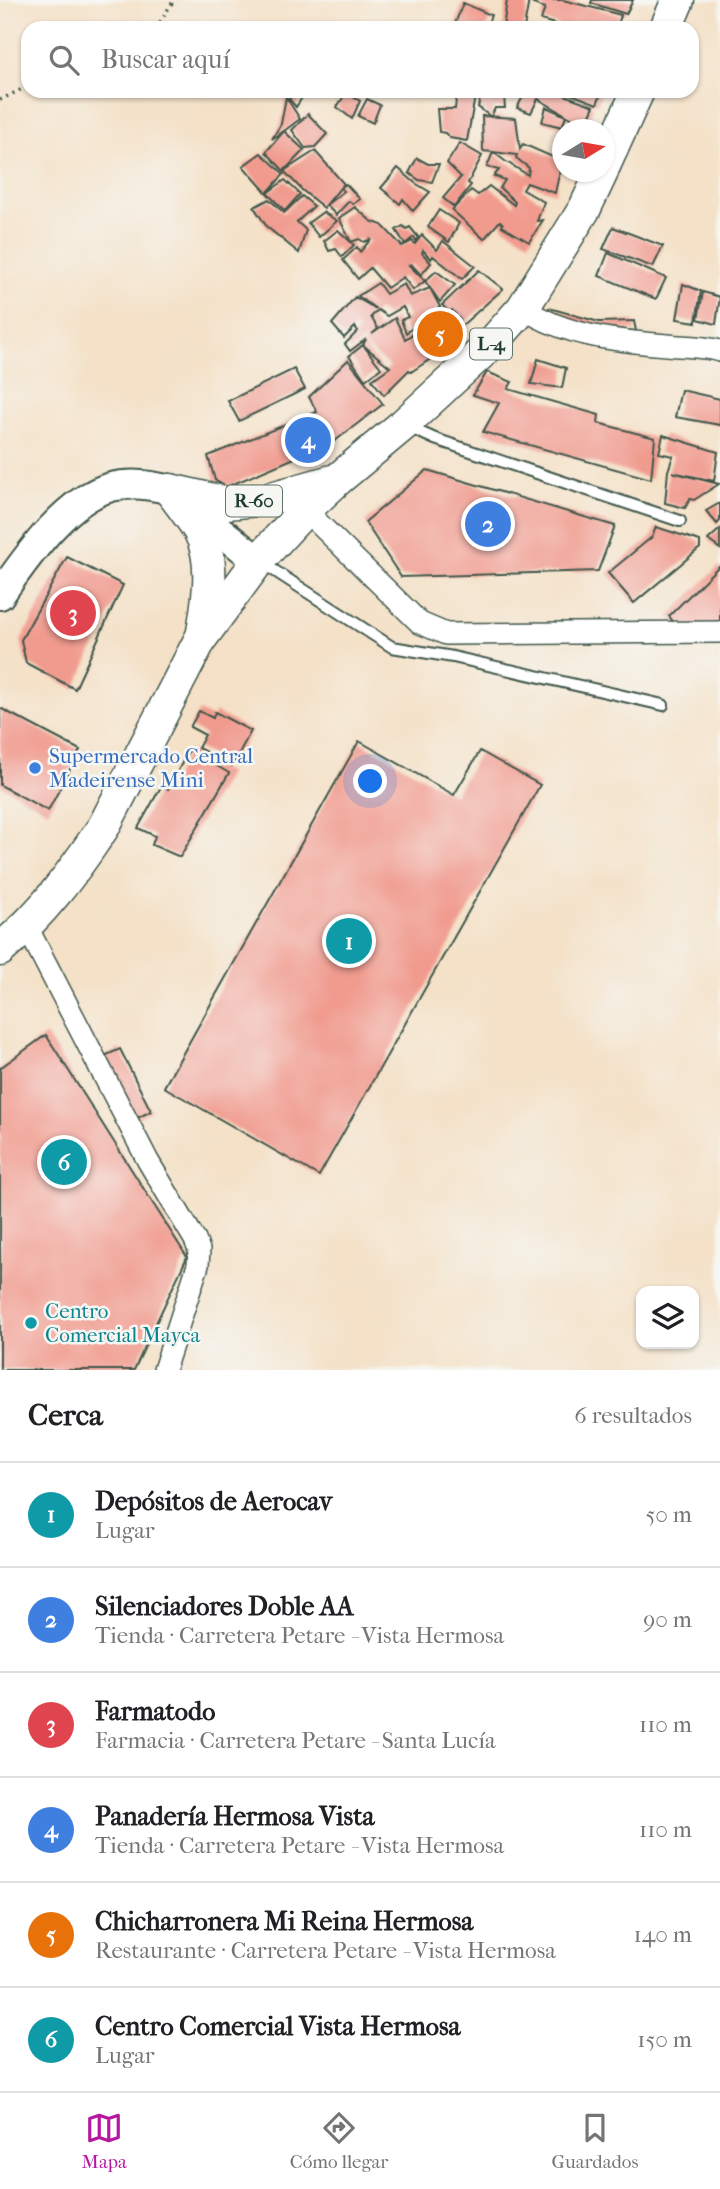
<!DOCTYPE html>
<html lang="es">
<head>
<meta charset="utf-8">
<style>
  :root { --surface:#fff; --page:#f2f2f2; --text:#202124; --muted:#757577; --line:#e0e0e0; --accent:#b5179e }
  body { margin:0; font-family:"IM FELL French Canon",serif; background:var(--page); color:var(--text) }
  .controls { position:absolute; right:21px; bottom:21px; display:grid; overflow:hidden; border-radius:14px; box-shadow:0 2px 5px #0004 }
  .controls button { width:63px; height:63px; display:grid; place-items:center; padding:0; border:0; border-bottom:2px solid var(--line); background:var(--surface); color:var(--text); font:35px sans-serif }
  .compass { position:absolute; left:552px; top:119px; width:63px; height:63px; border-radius:50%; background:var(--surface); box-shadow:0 2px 5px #0004; rotate:79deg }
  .you { position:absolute; left:371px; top:782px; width:24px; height:24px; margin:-18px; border:5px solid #fff; border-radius:50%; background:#1a73e8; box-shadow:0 0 0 10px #1a73e833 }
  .badge { display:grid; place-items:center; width:46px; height:46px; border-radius:50%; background:var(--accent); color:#fff; font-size:23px; font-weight:700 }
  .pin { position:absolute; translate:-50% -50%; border:4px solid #fff; box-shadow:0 2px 7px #0006 }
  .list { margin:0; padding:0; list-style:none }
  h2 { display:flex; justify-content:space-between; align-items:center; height:91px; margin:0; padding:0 28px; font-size:30px }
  h2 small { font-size:23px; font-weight:400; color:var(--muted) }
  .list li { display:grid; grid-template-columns:46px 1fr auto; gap:21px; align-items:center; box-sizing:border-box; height:105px; padding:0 28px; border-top:2px solid var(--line) }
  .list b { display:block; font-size:26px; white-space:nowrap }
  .list p { margin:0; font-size:23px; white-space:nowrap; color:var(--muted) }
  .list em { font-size:23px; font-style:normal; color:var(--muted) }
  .icon { flex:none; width:38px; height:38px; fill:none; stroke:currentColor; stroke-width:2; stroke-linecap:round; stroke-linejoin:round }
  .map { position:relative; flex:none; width:720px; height:1370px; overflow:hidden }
  .search { position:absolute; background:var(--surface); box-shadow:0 2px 5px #0004; left:21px; right:21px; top:21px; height:77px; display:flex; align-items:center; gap:18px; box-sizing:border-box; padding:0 24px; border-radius:21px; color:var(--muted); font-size:26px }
  .sheet { height:721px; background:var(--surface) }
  nav { display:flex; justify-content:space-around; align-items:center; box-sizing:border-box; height:98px; border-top:2px solid var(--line); background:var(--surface); font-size:19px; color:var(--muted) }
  nav a { display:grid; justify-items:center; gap:4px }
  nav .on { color:var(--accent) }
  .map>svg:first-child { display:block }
  .building { fill:#f19b8f; fill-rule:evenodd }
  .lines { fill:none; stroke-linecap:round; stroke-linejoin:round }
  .lane-casing { stroke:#3f564a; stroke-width:14 }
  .street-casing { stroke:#3f564a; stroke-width:24 }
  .secondary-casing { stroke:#3f564a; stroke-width:32 }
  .primary-casing { stroke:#3f564a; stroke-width:35 }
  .path { stroke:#3f564a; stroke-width:3.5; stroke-dasharray:2 5; stroke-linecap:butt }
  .lane { stroke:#fff; stroke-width:10 }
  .street { stroke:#fff; stroke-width:21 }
  .secondary { stroke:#fff; stroke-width:28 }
  .primary { stroke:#fff; stroke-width:32 }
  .shop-dot { fill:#3f7fe0; stroke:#f6f6f2; stroke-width:2.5 }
  .culture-dot { fill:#0f9aa8; stroke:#f6f6f2; stroke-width:2.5 }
  .labels { text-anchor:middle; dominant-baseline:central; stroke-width:5; stroke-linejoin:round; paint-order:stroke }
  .shield { fill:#f6f6f2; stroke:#60746d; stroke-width:2 }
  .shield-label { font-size:19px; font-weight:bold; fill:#1f3d34 }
  .shop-label { font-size:21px; fill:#366cbe; stroke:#f6f6f2; text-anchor:start }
  .culture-label { font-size:21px; fill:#0d838f; stroke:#f6f6f2; text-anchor:start }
</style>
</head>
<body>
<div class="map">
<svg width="720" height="1370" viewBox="0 0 720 1370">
  <rect width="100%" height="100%" fill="#f6f6f2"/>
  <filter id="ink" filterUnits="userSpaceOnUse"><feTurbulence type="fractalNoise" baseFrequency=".0143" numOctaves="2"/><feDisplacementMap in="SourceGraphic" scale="14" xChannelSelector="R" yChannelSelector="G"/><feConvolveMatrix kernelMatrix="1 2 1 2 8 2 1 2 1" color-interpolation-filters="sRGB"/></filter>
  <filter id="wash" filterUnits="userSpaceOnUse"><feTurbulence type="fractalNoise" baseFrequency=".00686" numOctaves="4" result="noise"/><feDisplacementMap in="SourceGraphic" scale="28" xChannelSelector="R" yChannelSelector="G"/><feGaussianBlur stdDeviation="1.57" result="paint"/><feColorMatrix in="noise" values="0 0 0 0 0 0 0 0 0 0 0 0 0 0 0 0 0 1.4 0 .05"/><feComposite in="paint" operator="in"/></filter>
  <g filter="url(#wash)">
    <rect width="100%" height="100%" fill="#f4e1c7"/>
    <g id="blocks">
      <g class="building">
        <path d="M507 0H529L524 28H503Z"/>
        <path d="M535 0H563L621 15 617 28H568L541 20 545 8 533 4Z"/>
        <path d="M592 0H633L626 14 591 3Z"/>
        <path d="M463 3 491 15 486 28H462L455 24Z"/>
        <path d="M297 91H303L305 93 296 107 289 99Z"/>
        <path d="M457 91H476L467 141 450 138 445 133 439 132 437 109H455Z"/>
        <path d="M482 91H496V96H504L505 108H495L491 117 478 107Z"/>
        <path d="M526 91H554L594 106 585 126 538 99 531 113 517 108Z"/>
        <path d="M563 91H602L597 104Z"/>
        <path d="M346 93 360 101 352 119 337 107Z"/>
        <path d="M286 97 300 119 284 131 304 150 284 171 266 152 284 131 272 139 281 124Z"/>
        <path d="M367 99 380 105 373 123 358 116Z"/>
        <path d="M546 107 566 116 562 127 542 122Z"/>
        <path d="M308 114 327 134 315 147 305 148 292 130Z"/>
        <path d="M482 116 516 118 520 149 523 144 562 161 555 193 527 183 523 190 544 202 537 221 543 220 529 242 502 226 503 224 500 221 484 239 452 210 471 190 478 195 489 186 514 205 515 202 500 188 505 180 494 176 499 170 487 167 493 152 483 151ZM493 152 517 155 516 158 529 168 528 175 505 161Z"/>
        <path d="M460 143 482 156 468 183 471 185 454 207 443 198 461 177 447 163Z"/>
        <path d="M315 151 344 184 340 188 346 184 360 199 353 204 349 201 336 215 326 205 344 191 340 188 326 205 324 208 302 190 284 171Z"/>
        <path d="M261 153 284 174 267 193 285 180 300 194 285 211 267 193 243 166Z"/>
        <path d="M417 158 428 164H439L432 182 419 180 409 173Z"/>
        <path d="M398 168 415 183 430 192 413 211 403 199 400 204 381 188Z"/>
        <path d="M302 196 314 206 297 222 306 230 299 253 267 227 254 207 269 199 284 213Z"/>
        <path d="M355 207 371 221 382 225 402 246 412 241 415 244 422 235 437 250 443 241 475 266 462 279 433 256 431 259 423 250 422 253 431 263 421 275 411 264 409 265 425 281 436 271 455 285 440 302 430 288 440 307 406 333 401 320 408 317 403 307 387 316 378 310 371 317 378 329 372 334 395 318 405 339 416 332 419 335 442 313 460 333 438 354 411 372 409 370 384 395 372 380 390 367 363 345 381 368 365 380 349 356 363 345 366 339 350 351 345 344 358 331 355 327 344 338 332 324 355 297 376 309 358 296 378 283 386 294 404 284 410 296 430 288 425 281 413 290 403 277 387 288 370 268 358 279 343 260 357 247 360 252 371 239 364 242 359 239 351 242 339 218Z"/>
        <path d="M439 210 459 223 449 242 428 227Z"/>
        <path d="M323 212 337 221 319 237 308 223Z"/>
        <path d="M403 226 406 229 410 227 419 238 416 241 414 237 405 244 396 230Z"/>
        <path d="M613 227 663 246 653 267 603 249Z"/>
        <path d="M338 230 354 245 342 257 336 249 329 251 324 241Z"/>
        <path d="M608 253 666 278 656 299 599 276Z"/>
        <path d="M479 270 503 289 459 328 454 324 460 320 452 310 449 312 442 305Z"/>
        <path d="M683 284 701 291 696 322 677 319Z"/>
        <path d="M703 292 720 297 716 324 698 319Z"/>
        <path d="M549 308 599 322 634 321 636 331 569 324 543 318Z"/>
        <path d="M538 359 566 368 562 388 531 384Z"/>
        <path d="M348 360 383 404 335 441 226 487 215 480 208 456 317 412 309 397Z"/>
        <path d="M294 369 305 389 239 421 228 401Z"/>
        <path d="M487 372 512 382 508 389 599 415 598 423 655 438 651 479 483 432 499 403 473 395Z"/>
        <path d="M681 390 720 399V425L675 417Z"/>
        <path d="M663 435 718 452 714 481 672 472 719 484 694 500 690 499 685 508 665 503 668 471 673 456 659 453Z"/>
        <path d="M427 470 615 526 598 571 401 577 365 522Z"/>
        <path d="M720 503V521L717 524 706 511Z"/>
        <path d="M656 527 700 541V548L634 603 608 573 652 537Z"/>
        <path d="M720 529V549L708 540Z"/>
        <path d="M67 557 123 585 75 689 26 663 21 640Z"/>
        <path d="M720 565V626L678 628 669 616Z"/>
        <path d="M0 708 80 750 48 811 0 785Z"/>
        <path d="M199 711 213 718 215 712 251 731 232 766 198 748 205 735 190 727Z"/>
        <path d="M359 741 454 795 480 751 540 785 319 1176 164 1087Z"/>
        <path d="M189 750 229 773 180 857 152 845 155 836 138 828 162 785 168 789Z"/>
        <path d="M46 1035 187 1257 134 1370H0V1068Z"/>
        <path d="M120 1049 151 1111 132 1121 100 1058Z"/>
      </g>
    </g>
  </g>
  <g filter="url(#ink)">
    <use href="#blocks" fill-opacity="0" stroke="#3f564a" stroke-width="2"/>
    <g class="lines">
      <defs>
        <g id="lane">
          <path d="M406 426 435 439 680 521"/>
          <path d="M261 562 392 647 453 657 663 705"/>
        </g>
        <g id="street">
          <path d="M523 308C565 336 616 341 667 345 684 347 703 346 720 351"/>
          <path d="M305 510 420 623 446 634 720 632"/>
          <path d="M27 927 148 1161 195 1240 199 1250 198 1265 164 1370"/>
        </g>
        <path id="secondary" d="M0 595C26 558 66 499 111 487 131 482 152 485 170 490L258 561"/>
        <g id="primary">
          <path d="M666 28 678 0"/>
          <path d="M604 166 638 91"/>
          <path d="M170 490 227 503 268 499 332 481"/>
          <path d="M170 490C180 503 190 516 199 530 216 561 208 599 203 632"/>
          <path d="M0 950C44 912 72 874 104 826L201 638 258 561 305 510 337 480 403 425 493 342 523 308 585 208 602 172"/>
        </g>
      </defs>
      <use href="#lane" class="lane-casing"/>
      <use href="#street" class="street-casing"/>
      <use href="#secondary" class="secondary-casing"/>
      <use href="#primary" class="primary-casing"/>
      <g class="path">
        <path d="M156 28 174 0"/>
        <path d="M0 100 28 86"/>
      </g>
      <use href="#lane" class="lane"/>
      <use href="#street" class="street"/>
      <use href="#secondary" class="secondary"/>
      <use href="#primary" class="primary"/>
    </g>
  </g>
  <circle class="shop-dot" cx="35" cy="768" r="7"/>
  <circle class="culture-dot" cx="31" cy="1323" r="7"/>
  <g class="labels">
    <g class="shield">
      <rect x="470" y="328.5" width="42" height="31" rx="5"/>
      <rect x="226" y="485.5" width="56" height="31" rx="5"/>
    </g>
    <g class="shield-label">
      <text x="491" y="344">L-4</text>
      <text x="254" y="501">R-60</text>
    </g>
    <g class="shop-label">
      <text x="49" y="756">Supermercado Central<tspan x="49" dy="24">Madeirense Mini</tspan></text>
    </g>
    <g class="culture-label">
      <text x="45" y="1311">Centro<tspan x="45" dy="24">Comercial Mayca</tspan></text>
    </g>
  </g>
</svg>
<div class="controls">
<button><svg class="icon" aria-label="layers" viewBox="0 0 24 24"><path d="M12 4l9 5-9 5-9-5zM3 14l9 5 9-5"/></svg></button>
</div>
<svg class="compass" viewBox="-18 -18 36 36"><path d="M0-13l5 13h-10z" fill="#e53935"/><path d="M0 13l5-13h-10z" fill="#757577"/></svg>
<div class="you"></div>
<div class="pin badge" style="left:349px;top:941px;background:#0f9aa8">1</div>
<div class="pin badge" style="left:488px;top:524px;background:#3f7fe0">2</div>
<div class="pin badge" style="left:73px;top:613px;background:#e0444e">3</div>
<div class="pin badge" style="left:308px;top:440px;background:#3f7fe0">4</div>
<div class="pin badge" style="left:440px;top:334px;background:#e8710a">5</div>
<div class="pin badge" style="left:64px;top:1162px;background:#0f9aa8">6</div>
<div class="search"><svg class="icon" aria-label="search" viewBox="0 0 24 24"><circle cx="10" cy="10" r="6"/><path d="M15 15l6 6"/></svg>Buscar aquí</div>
</div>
<section class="sheet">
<h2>Cerca<small>6 resultados</small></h2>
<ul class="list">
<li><span class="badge" style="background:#0f9aa8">1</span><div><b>Depósitos de Aerocav</b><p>Lugar</p></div><em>50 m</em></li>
<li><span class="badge" style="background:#3f7fe0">2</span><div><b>Silenciadores Doble AA</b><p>Tienda · Carretera Petare - Vista Hermosa</p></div><em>90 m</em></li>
<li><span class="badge" style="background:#e0444e">3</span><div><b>Farmatodo</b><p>Farmacia · Carretera Petare - Santa Lucía</p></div><em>110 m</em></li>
<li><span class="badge" style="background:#3f7fe0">4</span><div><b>Panadería Hermosa Vista</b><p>Tienda · Carretera Petare - Vista Hermosa</p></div><em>110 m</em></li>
<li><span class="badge" style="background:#e8710a">5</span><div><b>Chicharronera Mi Reina Hermosa</b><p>Restaurante · Carretera Petare - Vista Hermosa</p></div><em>140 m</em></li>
<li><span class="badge" style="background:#0f9aa8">6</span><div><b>Centro Comercial Vista Hermosa</b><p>Lugar</p></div><em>150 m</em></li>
</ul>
</section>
<nav>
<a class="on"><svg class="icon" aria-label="map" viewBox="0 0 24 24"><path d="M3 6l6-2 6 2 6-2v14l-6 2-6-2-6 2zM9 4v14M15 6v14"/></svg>Mapa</a>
<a><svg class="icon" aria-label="directions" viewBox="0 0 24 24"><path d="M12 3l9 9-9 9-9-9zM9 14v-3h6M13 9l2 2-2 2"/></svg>Cómo llegar</a>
<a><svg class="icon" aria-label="saved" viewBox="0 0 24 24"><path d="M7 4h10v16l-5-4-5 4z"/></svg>Guardados</a>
</nav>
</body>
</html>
